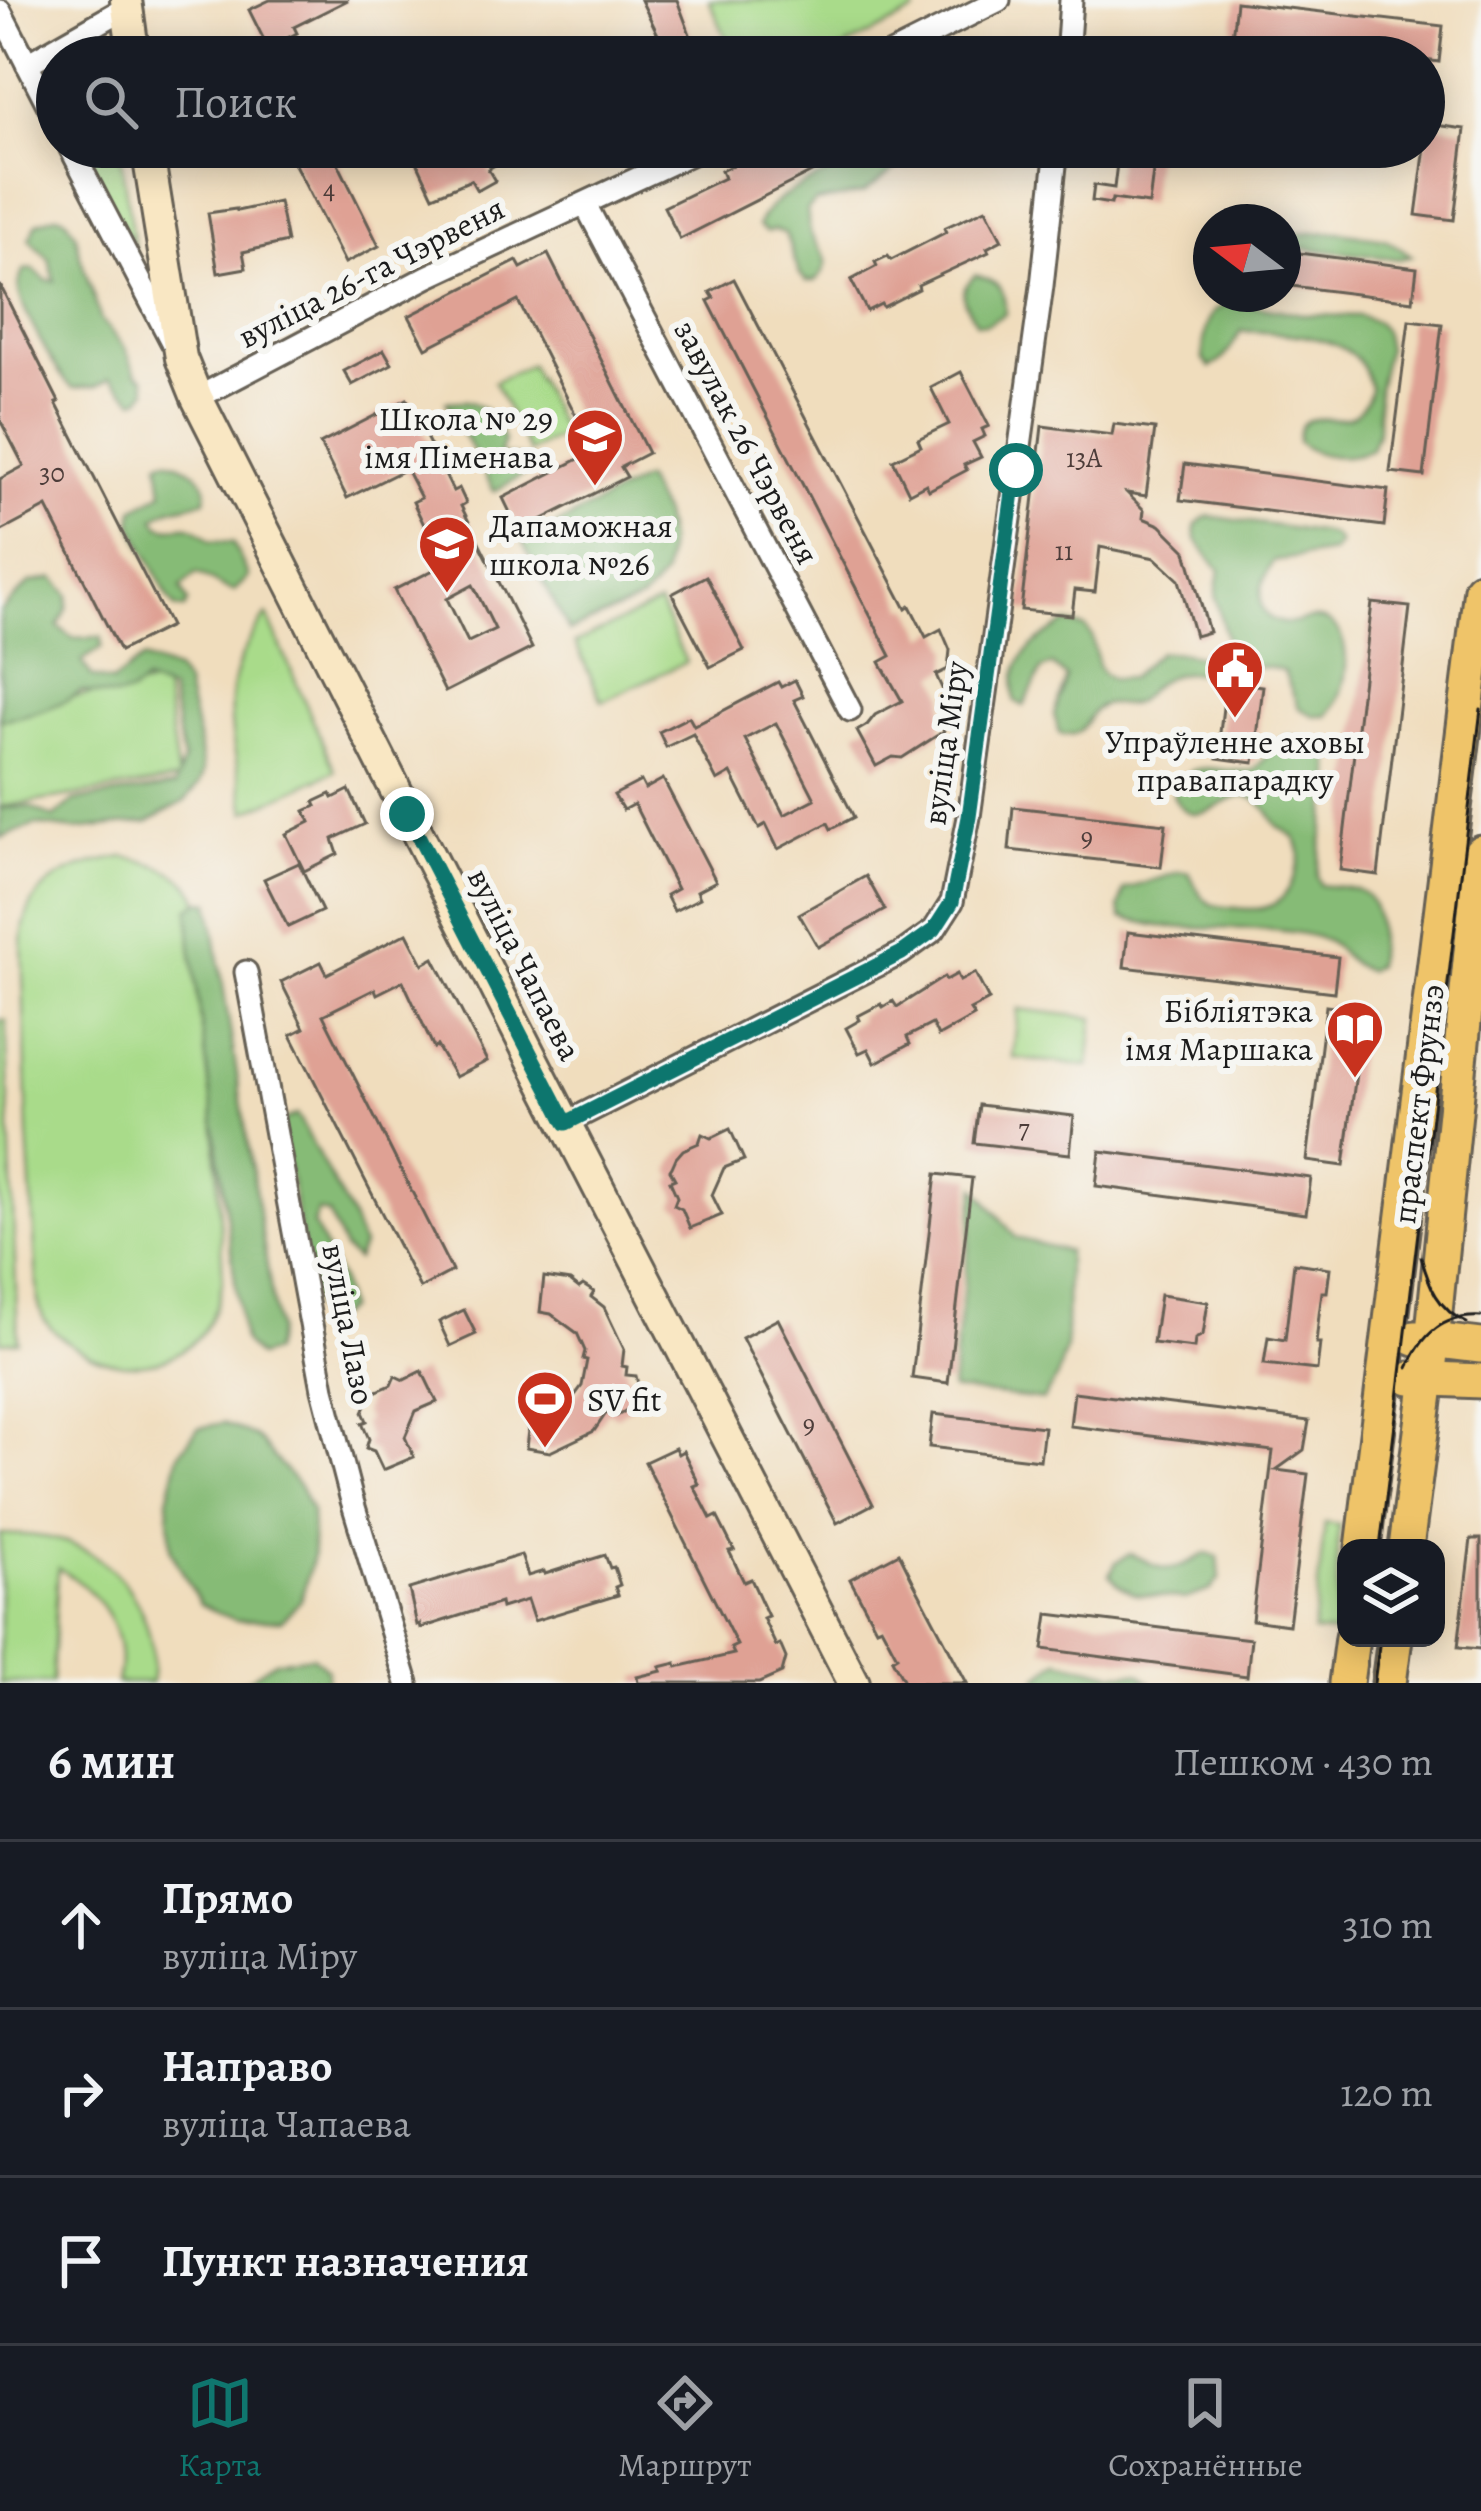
<!DOCTYPE html>
<html lang="ru">
<head>
<meta charset="utf-8">
<style>
  :root { --surface:#171b24; --page:#242831; --text:#f1f3f6; --muted:#9ea1a6; --line:#363941; --accent:#0f766e }
  body { margin:0; font-family:Alegreya,serif; background:var(--page); color:var(--text) }
  .controls { position:absolute; right:36px; bottom:36px; display:grid; overflow:hidden; border-radius:24px; box-shadow:0 6px 30px #0003 }
  .controls button { width:108px; height:108px; display:grid; place-items:center; padding:0; border:0; border-bottom:3px solid var(--line); background:var(--surface); color:var(--text); font:60px sans-serif }
  .compass { position:absolute; left:1193px; top:204px; width:108px; height:108px; border-radius:50%; background:var(--surface); box-shadow:0 6px 30px #0003; rotate:286deg }
  .stop { position:absolute; width:36px; height:36px; margin:-27px; border:9px solid #0f766e; border-radius:50%; background:#fff }
  .stop.end { background:#0f766e; border-color:#fff; box-shadow:0 3px 12px #0008 }
  .list { margin:0; padding:0; list-style:none }
  h2 { display:flex; justify-content:space-between; align-items:center; height:156px; margin:0; padding:0 48px; font-size:51px }
  h2 small { font-size:39px; font-weight:400; color:var(--muted) }
  .list li { display:grid; grid-template-columns:78px 1fr auto; gap:36px; align-items:center; box-sizing:border-box; height:168px; padding:0 48px; border-top:3px solid var(--line) }
  .list b { display:block; font-size:45px; white-space:nowrap }
  .list p { margin:0; font-size:39px; white-space:nowrap; color:var(--muted) }
  .list em { font-size:39px; font-style:normal; color:var(--muted) }
  .icon { flex:none; width:66px; height:66px; fill:none; stroke:currentColor; stroke-width:2; stroke-linecap:round; stroke-linejoin:round }
  .map { position:relative; flex:none; width:1481px; height:1683px; overflow:hidden }
  .search { position:absolute; background:var(--surface); box-shadow:0 6px 30px #0003; left:36px; right:36px; top:36px; height:132px; display:flex; align-items:center; gap:30px; box-sizing:border-box; padding:0 42px; border-radius:66px; color:var(--muted); font-size:45px }
  .sheet { height:660px; background:var(--surface) }
  nav { display:flex; justify-content:space-around; align-items:center; box-sizing:border-box; height:168px; border-top:3px solid var(--line); background:var(--surface); font-size:33px; color:var(--muted) }
  nav a { display:grid; justify-items:center; gap:6px }
  nav .on { color:var(--accent) }
  .map>svg:first-child { display:block }
  .green { fill:#a9db8a; stroke:#627c53; stroke-width:3 }
  .forest { fill:#86bb76; stroke:#516c49; stroke-width:3 }
  .building { fill:#dfa194; fill-rule:evenodd }
  .lines { fill:none; stroke-linecap:round; stroke-linejoin:round }
  .street-casing { stroke:#666054; stroke-width:27 }
  .secondary-casing { stroke:#666054; stroke-width:36 }
  .primary-casing { stroke:#666054; stroke-width:39 }
  .street { stroke:#fff; stroke-width:21 }
  .secondary { stroke:#f9e7c3; stroke-width:30 }
  .primary { stroke:#efc469; stroke-width:33 }
  .tram { stroke:#1c1c1c; stroke-width:3 }
  .route { stroke:#0f766e; stroke-width:15 }
  .labels { text-anchor:middle; dominant-baseline:central; stroke-width:12; stroke-linejoin:round; paint-order:stroke }
  .number-label { font-size:27px; fill:#4d3d3a }
  .street-label { font-size:33px; fill:#1c1c1c; stroke:#f6f6f2 }
  .poi-label { font-size:33px; fill:#1c1c1c; stroke:#f6f6f2; text-anchor:end }
</style>
</head>
<body>
<div class="map">
<svg width="1481" height="1683" viewBox="0 0 1481 1683">
  <rect width="100%" height="100%" fill="#f6f6f2"/>
  <filter id="ink" filterUnits="userSpaceOnUse"><feTurbulence type="fractalNoise" baseFrequency=".00833" numOctaves="2"/><feDisplacementMap in="SourceGraphic" scale="24" xChannelSelector="R" yChannelSelector="G"/><feConvolveMatrix kernelMatrix="1 2 1 2 8 2 1 2 1" color-interpolation-filters="sRGB"/></filter>
  <filter id="wash" filterUnits="userSpaceOnUse"><feTurbulence type="fractalNoise" baseFrequency=".004" numOctaves="4" result="noise"/><feDisplacementMap in="SourceGraphic" scale="48" xChannelSelector="R" yChannelSelector="G"/><feGaussianBlur stdDeviation="2.7" result="paint"/><feColorMatrix in="noise" values="0 0 0 0 0 0 0 0 0 0 0 0 0 0 0 0 0 1.4 0 .05"/><feComposite in="paint" operator="in"/></filter>
  <g filter="url(#wash)">
    <rect width="100%" height="100%" fill="#f0ddbd"/>
    <g class="green">
      <path d="M709 0H912L915 12 826 57H735Z"/>
      <path d="M79 147H119L135 250Z"/>
      <path d="M530 365 564 434 529 452 494 382Z"/>
      <path d="M659 604 686 662 602 701 575 643Z"/>
      <path d="M267 615 335 771 246 812C232 733 212 684 267 615Z"/>
      <path d="M164 683 178 780 0 807V708Z"/>
      <path d="M124 857C149 861 187 872 197 897 203 911 203 930 205 945L223 1279C218 1305 210 1329 188 1346 153 1373 108 1368 72 1345 62 1338 50 1329 44 1319 41 1313 40 1307 38 1301L28 1135 22 944C23 882 72 865 124 857Z"/>
      <path d="M1018 1009 1094 1018 1089 1066 1013 1058Z"/>
      <path d="M0 1020H6L18 1341 0 1342Z"/>
      <path d="M1325 1523 1339 1525C1335 1562 1339 1598 1335 1634L1313 1632Z"/>
      <path d="M0 1534C22 1535 45 1535 66 1542 124 1561 161 1623 151 1683H117C129 1633 101 1592 58 1568L52 1683H0Z"/>
    </g>
    <g class="forest">
      <path d="M888 147H958L932 152 904 163 863 193 815 202 807 209C808 214 808 228 810 232 818 254 839 258 815 281H806L799 273 785 233 775 230 766 232 758 226C770 188 855 166 888 147Z"/>
      <path d="M57 215 65 218 76 234 80 256 101 320 125 348 136 373 144 378 147 390 141 398 135 400 110 378 97 386 73 388C58 377 21 309 19 290 18 282 21 276 24 270L33 269 46 280 55 281 49 259 29 239 37 223Z"/>
      <path d="M1283 228 1289 234 1340 232 1385 239 1412 256 1399 259 1283 246Z"/>
      <path d="M975 275C999 281 1006 289 1005 314L986 324 977 323C964 301 955 295 975 275Z"/>
      <path d="M1231 302 1308 315 1359 316 1377 322 1383 330 1387 350 1378 389V430L1371 449C1350 461 1315 458 1298 442 1298 406 1328 424 1349 417 1359 413 1370 398 1370 387 1370 386 1364 371 1363 369 1349 334 1274 332 1241 331 1232 345 1227 361 1210 367L1203 359C1203 346 1205 322 1214 312 1219 307 1226 305 1231 302Z"/>
      <path d="M466 401C490 408 494 418 504 440L499 455 530 459 538 467 494 491 446 402Z"/>
      <path d="M167 459C186 465 212 476 205 500 187 508 169 505 155 518L159 525C183 535 184 512 210 541L233 543 249 577 234 591C218 588 211 578 196 573L181 587 188 602 184 609 176 608 168 597 132 524 134 509 163 492 159 462Z"/>
      <path d="M644 479 663 515 668 541 664 575 642 600 569 631 523 543Z"/>
      <path d="M1209 516 1324 533 1332 535 1339 543 1333 552 1273 561C1261 581 1249 617 1283 623 1292 625 1301 620 1310 619 1338 616 1346 641 1346 663 1346 680 1339 704 1327 716H1316L1299 708 1284 672C1266 662 1244 673 1230 655L1216 597 1220 570C1208 554 1178 528 1209 516Z"/>
      <path d="M54 578 69 595 67 609 58 626 72 638 101 637 102 647 82 661 92 677 112 682 143 659 176 671 185 684 198 738 203 772 199 785 185 801 147 822 75 830 35 825 0 838V808L30 807 54 818 74 801 175 786 183 761 170 691 145 682C122 704 111 697 82 691 56 708 31 715 0 720V612L30 583Z"/>
      <path d="M1067 623 1086 628 1092 636 1098 666 1103 674 1111 679 1130 678 1159 652C1177 653 1200 651 1214 665L1206 673C1184 672 1170 672 1153 686 1146 692 1139 701 1131 704 1122 707 1112 702 1103 705 1082 712 1090 740 1060 734L1054 715 1066 677 1052 665 1042 669 1024 706 1015 701C1008 660 1033 641 1067 623Z"/>
      <path d="M1288 736 1316 741 1329 756 1332 776 1317 876 1320 885C1332 887 1349 886 1360 891 1383 902 1378 945 1376 965L1367 971C1344 964 1340 942 1312 936 1258 923 1212 932 1160 926 1147 924 1134 920 1122 918L1119 908 1124 890 1179 872H1189C1194 883 1199 896 1210 903 1217 907 1228 907 1236 908 1272 913 1287 902 1297 869 1300 859 1302 852 1297 842 1293 833 1284 832 1277 825 1269 815 1266 804 1253 798 1227 786 1197 841 1173 795 1191 751 1217 776 1255 770L1279 741Z"/>
      <path d="M200 901 210 902 277 1330 272 1352 258 1357 243 1342 191 946 189 909Z"/>
      <path d="M297 1115 351 1216 362 1246 356 1260 344 1249 328 1214 318 1211 313 1224 340 1280 347 1309 332 1320 315 1314 281 1128 284 1120Z"/>
      <path d="M976 1187 1016 1238 1067 1251 1066 1348 1058 1375 1043 1400 951 1390Z"/>
      <path d="M223 1423 256 1437 299 1486 311 1511 313 1556 301 1600 282 1620H235L200 1604 171 1551 168 1499 179 1454 198 1428Z"/>
      <path d="M1207 1553 1218 1557 1220 1578 1211 1590 1185 1599 1134 1594 1118 1584 1110 1575 1116 1562 1130 1554C1141 1557 1148 1563 1159 1567 1177 1573 1191 1561 1207 1553Z"/>
      <path d="M312 1656 327 1669V1683H234L245 1681 275 1661Z"/>
      <path d="M1059 1660 1113 1673H1139L1151 1683H1040L1038 1677Z"/>
    </g>
    <g id="blocks">
      <g class="building">
        <path d="M270 0H348L294 27 297 33 268 48 249 10Z"/>
        <path d="M641 0H677L697 53 688 57H669Z"/>
        <path d="M1236 2 1443 26 1439 62 1424 60V57H1399L1232 38Z"/>
        <path d="M1428 124 1465 129 1454 220 1416 215Z"/>
        <path d="M286 147H330L379 246 345 263Z"/>
        <path d="M410 147H504L510 157 488 169 495 181 477 191 471 180 433 196Z"/>
        <path d="M768 147 773 153 784 147H861L680 239 664 207 724 178 721 171Z"/>
        <path d="M1119 147H1156L1149 204 1112 199 1111 204 1092 201 1094 185 1114 188Z"/>
        <path d="M279 202 287 242 243 252 246 268 218 273 208 213 236 209 237 211Z"/>
        <path d="M986 209 1002 240 987 248 989 252 918 285 919 289 883 307 881 304 867 311 851 280 877 266 875 262 888 256 891 260 946 232 944 228Z"/>
        <path d="M1283 251 1417 268 1413 301 1283 285Z"/>
        <path d="M548 254 648 453 621 467 627 477 519 531 503 498 594 451 518 301 426 348 409 316 517 261 521 268Z"/>
        <path d="M734 279 906 609 910 606 926 637 941 629 950 650 948 669 936 675 945 695 941 726 944 731 902 758 893 757 876 766 857 731 867 725 875 715 902 701 880 662 891 656 708 301 714 298 710 292Z"/>
        <path d="M0 285 59 402 56 403 170 626 120 651 47 507 0 532V479L24 466 0 420Z"/>
        <path d="M1409 320 1442 324 1424 476 1390 472Z"/>
        <path d="M384 350 392 364 352 385 344 371Z"/>
        <path d="M961 372 989 426 982 429 985 436 973 442 981 457 964 465 967 470 929 490 926 484 909 493 893 460 921 446 918 439 949 424 931 388Z"/>
        <path d="M407 399 453 491 459 488 466 503 461 506 532 648 445 692 394 590 451 561 436 529 428 533 413 502 421 498 406 469 347 498 320 444ZM473 585 495 629 468 642 447 599Z"/>
        <path d="M1114 424 1155 429 1146 496 1127 493 1144 510 1143 518 1160 525 1186 551 1209 632 1195 636 1179 580 1155 558 1100 547 1095 592 1075 590 1072 615 1021 610 1042 426 1112 435Z"/>
        <path d="M1185 464 1388 490 1384 526 1180 500Z"/>
        <path d="M706 576 744 650 710 667 672 594Z"/>
        <path d="M1372 603 1410 607 1378 875 1340 870Z"/>
        <path d="M795 680 803 696 794 700 854 817 831 829 828 823 778 849 766 824 759 828 731 773 717 781 693 734 666 747 659 732 689 717 694 726 778 682 781 687ZM776 723 815 799 784 815 745 739Z"/>
        <path d="M1226 682 1263 686 1254 763 1217 758Z"/>
        <path d="M663 779 716 881 697 891 700 898 674 911 666 895 677 889 634 804 623 810 614 795 641 781 645 789Z"/>
        <path d="M349 790 365 824 333 839 338 854 304 871 286 834 310 822 305 811 316 806 314 802 331 794 333 798Z"/>
        <path d="M1013 807 1166 824 1161 867 1009 850Z"/>
        <path d="M299 863 322 911 288 927 264 879Z"/>
        <path d="M866 876 885 910 818 947 799 914Z"/>
        <path d="M1128 932 1338 957 1334 992 1124 967Z"/>
        <path d="M407 933 423 964 434 958 487 1061 455 1077 437 1046 434 1048 403 981 377 994 375 989 323 1015 452 1271 420 1288 291 1035 304 1028 281 982 321 962 327 974Z"/>
        <path d="M975 973 989 1000 970 1010 974 1016 938 1036 932 1024 907 1037 910 1044 875 1063 868 1049 859 1053 846 1028 860 1020 858 1016 881 1004 883 1007 893 1001 897 1007 944 977 946 980 957 974 960 981Z"/>
        <path d="M1326 1006 1364 1011 1344 1166 1307 1161Z"/>
        <path d="M979 1105 1074 1116 1070 1154 974 1143Z"/>
        <path d="M730 1129 744 1160 724 1168 712 1195 722 1215 690 1228 682 1209 674 1205 677 1197 670 1181 675 1179 670 1170 672 1167 676 1158 683 1150 699 1143 702 1134 711 1138Z"/>
        <path d="M1100 1151 1311 1178 1306 1214 1096 1186Z"/>
        <path d="M936 1174 972 1178 948 1383 912 1378Z"/>
        <path d="M1294 1263 1330 1268 1327 1292H1322L1319 1315 1316 1343H1320L1317 1370 1264 1364 1268 1337 1285 1340Z"/>
        <path d="M544 1277 570 1281 579 1288 583 1285 594 1292 591 1297 604 1307 624 1349 622 1366 627 1367 626 1375 636 1376 639 1388 630 1408 617 1416 607 1412 594 1431 550 1452 526 1448 530 1413 547 1412 573 1398 582 1386 587 1360 583 1359 585 1351 577 1333 551 1314 540 1312Z"/>
        <path d="M1160 1295 1208 1302 1203 1335 1195 1339 1194 1348 1153 1343Z"/>
        <path d="M464 1310 476 1334 450 1346 439 1322Z"/>
        <path d="M778 1319 873 1504 837 1523 742 1338Z"/>
        <path d="M422 1371 437 1402 416 1411 405 1437 414 1457 383 1470 374 1451 366 1448 369 1439 362 1423 367 1421 363 1412 368 1400 375 1392 391 1385 395 1376 404 1380Z"/>
        <path d="M1074 1392 1309 1421 1304 1450 1276 1470 1308 1474 1289 1625 1252 1620 1273 1451 1070 1426Z"/>
        <path d="M933 1414 1044 1427 1040 1460 929 1447Z"/>
        <path d="M675 1448 678 1454 683 1451 699 1484 694 1486 711 1519 717 1516 734 1550 729 1551 744 1582 751 1579 768 1616 763 1618 776 1646 780 1644 786 1658 782 1673 759 1683H638L637 1677 662 1671 660 1667 676 1663 677 1667 734 1654 731 1648 737 1645 645 1462Z"/>
        <path d="M1471 1539H1481V1649L1458 1647Z"/>
        <path d="M899 1553 913 1581 967 1683H905L892 1659 897 1656 881 1626 876 1628 850 1579Z"/>
        <path d="M521 1555 528 1576 544 1571 545 1574 605 1555 610 1568 614 1567 620 1585 615 1587 618 1595 534 1621 527 1600 501 1608 500 1603 421 1628 420 1624 417 1625 409 1589Z"/>
        <path d="M1048 1614 1251 1639 1247 1676 1043 1649Z"/>
      </g>
    </g>
  </g>
  <g filter="url(#ink)">
    <use href="#blocks" fill-opacity="0" stroke="#666054" stroke-width="3"/>
    <g class="lines">
      <defs>
        <g id="street">
          <path d="M0 11 57 122"/>
          <path d="M885 57 999 0"/>
          <path d="M1067 57 1071 0"/>
          <path d="M27 64 127 7"/>
          <path d="M70 147 172 342"/>
          <path d="M585 204 850 710"/>
          <path d="M197 398 427 277 705 147"/>
          <path d="M246 972 323 1389 351 1497 407 1683"/>
          <path d="M566 1123 902 953 934 930 952 902 969 817 1042 286 1057 147"/>
        </g>
        <g id="secondary">
          <path d="M126 0 134 57"/>
          <path d="M147 147 181 358 197 398 529 1053 854 1683"/>
        </g>
        <g id="primary">
          <path d="M1415 1338 1481 1346"/>
          <path d="M1410 1378 1481 1381"/>
          <path d="M1363 1548 1481 589"/>
          <path d="M1406 1548 1430 1362 1481 852"/>
          <path d="M1346 1683 1352 1638"/>
          <path d="M1389 1683 1395 1638"/>
        </g>
      </defs>
      <use href="#street" class="street-casing"/>
      <use href="#secondary" class="secondary-casing"/>
      <use href="#primary" class="primary-casing"/>
      <use href="#street" class="street"/>
      <use href="#secondary" class="secondary"/>
      <use href="#primary" class="primary"/>
      <g class="tram">
        <path d="M1421 1257C1429 1285 1438 1310 1467 1323"/>
        <path d="M1408 1367C1423 1334 1442 1315 1481 1317"/>
        <path d="M1380 1548 1481 709"/>
        <path d="M1374 1683 1380 1638"/>
      </g>
    </g>
  </g>
  <g class="lines" filter="url(#ink)">
    <path class="route" d="M407 814 566 1123 902 953 934 930 952 902 969 817 1016 470"/>
  </g>
  <defs>
    <symbol id="school-pin" viewBox="-11 -11 22 30"><path d="M0 17L-7.5 6A9.5 9.5 0 1 1 7.5 6Z" fill="#c8321e" stroke="#f6f6f2"/><path d="M0-5L7-2L0 1L-7-2ZM-4 1L0 2.5L4 1V4Q0 6-4 4Z" fill="#fff"/></symbol>
    <symbol id="civic-pin" viewBox="-11 -11 22 30"><path d="M0 17L-7.5 6A9.5 9.5 0 1 1 7.5 6Z" fill="#c8321e" stroke="#f6f6f2"/><path d="M-.6-6.5H3V-4.5H.6V-3L4-1V1h2V6H-6V1h2V-1L-.6-3ZM-1.2 2.5V6h2.4V2.5Z" fill="#fff"/></symbol>
    <symbol id="library-pin" viewBox="-11 -11 22 30"><path d="M0 17L-7.5 6A9.5 9.5 0 1 1 7.5 6Z" fill="#c8321e" stroke="#f6f6f2"/><path d="M-6-4Q-3-5.5-.7-3.5V5Q-3 3-6 4ZM6-4Q3-5.5 .7-3.5V5Q3 3 6 4Z" fill="#fff"/></symbol>
    <symbol id="stadium-pin" viewBox="-11 -11 22 30"><path d="M0 17L-7.5 6A9.5 9.5 0 1 1 7.5 6Z" fill="#c8321e" stroke="#f6f6f2"/><path d="M0-5a6.5 5 0 1 0 0 10a6.5 5 0 1 0 0-10ZM-3.5-1.8h7v3.6h-7Z" fill="#fff"/></symbol>
  </defs>
  <g fill-rule="evenodd">
    <use href="#school-pin" x="562" y="404" width="66" height="90"/>
    <use href="#school-pin" x="414" y="511" width="66" height="90"/>
    <use href="#civic-pin" x="1202" y="636" width="66" height="90"/>
    <use href="#library-pin" x="1322" y="996" width="66" height="90"/>
    <use href="#stadium-pin" x="512" y="1366" width="66" height="90"/>
  </g>
  <g class="labels">
    <g class="number-label">
      <text x="329" y="189">4</text>
      <text x="1084" y="458">13А</text>
      <text x="52" y="473">30</text>
      <text x="1064" y="551">11</text>
      <text x="1087" y="837">9</text>
      <text x="1024" y="1129">7</text>
      <text x="809" y="1424">9</text>
    </g>
    <g class="street-label">
      <text transform="translate(371 272) rotate(-27)">вуліца 26-га Чэрвеня</text>
      <text transform="translate(747 442) rotate(62)">завулак 26 Чэрвеня</text>
      <text transform="translate(945 743) rotate(-82)">вуліца Міру</text>
      <text transform="translate(525 964) rotate(63)">вуліца Чапаева</text>
      <text transform="translate(1418 1104) rotate(-83)">праспект Фрунзэ</text>
      <text transform="translate(349 1324) rotate(79)">вуліца Лазо</text>
    </g>
    <g class="poi-label">
      <text x="553" y="418">Школа № 29<tspan x="553" dy="38">імя Піменава</tspan></text>
      <text x="489" y="525" text-anchor="start">Дапаможная<tspan x="489" dy="38">школа №26</tspan></text>
      <text x="1235" y="741" text-anchor="middle">Упраўленне аховы<tspan x="1235" dy="38">правапарадку</tspan></text>
      <text x="1313" y="1010">Бібліятэка<tspan x="1313" dy="38">імя Маршака</tspan></text>
      <text x="587" y="1399" text-anchor="start">SV fit</text>
    </g>
  </g>
</svg>
<div class="controls">
<button><svg class="icon" aria-label="layers" viewBox="0 0 24 24"><path d="M12 4l9 5-9 5-9-5zM3 14l9 5 9-5"/></svg></button>
</div>
<svg class="compass" viewBox="-18 -18 36 36"><path d="M0-13l5 13h-10z" fill="#e53935"/><path d="M0 13l5-13h-10z" fill="#9ea1a6"/></svg>
<div class="stop" style="left:1016px;top:470px"></div>
<div class="stop end" style="left:407px;top:814px"></div>
<div class="search"><svg class="icon" aria-label="search" viewBox="0 0 24 24"><circle cx="10" cy="10" r="6"/><path d="M15 15l6 6"/></svg>Поиск</div>
</div>
<section class="sheet">
<h2>6 мин<small>Пешком · 430 m</small></h2>
<ul class="list">
<li><svg class="icon" aria-label="ahead" viewBox="0 0 24 24"><path d="M12 20V5M6 11l6-6 6 6"/></svg><div><b>Прямо</b><p>вуліца Міру</p></div><em>310 m</em></li>
<li><svg class="icon" aria-label="right" viewBox="0 0 24 24"><path d="M7 20v-9h11M14 6l5 5-5 5"/></svg><div><b>Направо</b><p>вуліца Чапаева</p></div><em>120 m</em></li>
<li><svg class="icon" aria-label="arrive" viewBox="0 0 24 24"><path d="M6 21V4h12l-3 4 3 4H6"/></svg><div><b>Пункт назначения</b></div></li>
</ul>
</section>
<nav>
<a class="on"><svg class="icon" aria-label="map" viewBox="0 0 24 24"><path d="M3 6l6-2 6 2 6-2v14l-6 2-6-2-6 2zM9 4v14M15 6v14"/></svg>Карта</a>
<a><svg class="icon" aria-label="directions" viewBox="0 0 24 24"><path d="M12 3l9 9-9 9-9-9zM9 14v-3h6M13 9l2 2-2 2"/></svg>Маршрут</a>
<a><svg class="icon" aria-label="saved" viewBox="0 0 24 24"><path d="M7 4h10v16l-5-4-5 4z"/></svg>Сохранённые</a>
</nav>
</body>
</html>
